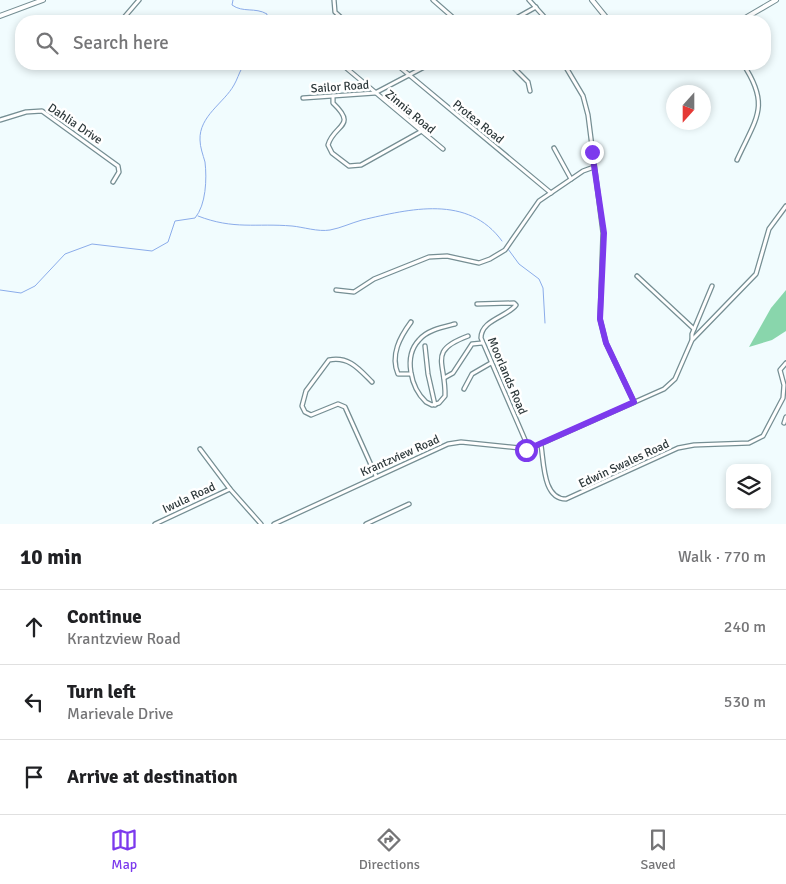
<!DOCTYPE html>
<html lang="en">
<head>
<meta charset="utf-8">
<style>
  :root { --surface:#fff; --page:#f2f2f2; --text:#202124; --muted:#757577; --line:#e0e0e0; --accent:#7c3aed }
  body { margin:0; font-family:Signika,sans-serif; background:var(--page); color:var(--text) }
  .controls { position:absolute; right:15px; bottom:15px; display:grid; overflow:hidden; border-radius:10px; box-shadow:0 2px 8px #0003 }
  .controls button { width:45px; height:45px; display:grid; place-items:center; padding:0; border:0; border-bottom:1px solid var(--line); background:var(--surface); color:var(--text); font:25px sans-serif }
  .compass { position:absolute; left:666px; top:85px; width:45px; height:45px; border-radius:50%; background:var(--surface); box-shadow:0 2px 8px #0003; rotate:201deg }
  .stop { position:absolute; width:15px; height:15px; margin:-11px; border:4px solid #7c3aed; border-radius:50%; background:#fff }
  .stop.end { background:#7c3aed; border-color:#fff; box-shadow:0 1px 5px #0008 }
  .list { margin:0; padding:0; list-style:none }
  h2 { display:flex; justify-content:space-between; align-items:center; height:65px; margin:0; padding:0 20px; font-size:21px }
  h2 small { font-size:16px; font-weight:400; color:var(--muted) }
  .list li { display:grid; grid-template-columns:32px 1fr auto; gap:15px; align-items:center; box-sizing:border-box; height:75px; padding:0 20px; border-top:1px solid var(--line) }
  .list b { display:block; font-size:19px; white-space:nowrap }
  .list p { margin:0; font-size:16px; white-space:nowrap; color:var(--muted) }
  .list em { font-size:16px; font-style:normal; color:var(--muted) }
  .icon { flex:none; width:28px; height:28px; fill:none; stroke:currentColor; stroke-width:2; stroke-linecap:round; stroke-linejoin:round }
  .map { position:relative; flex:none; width:786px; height:524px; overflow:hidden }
  .search { position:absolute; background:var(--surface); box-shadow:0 2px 8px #0003; left:15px; right:15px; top:15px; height:55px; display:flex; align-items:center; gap:12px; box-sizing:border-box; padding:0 18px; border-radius:20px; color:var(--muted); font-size:19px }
  .sheet { height:290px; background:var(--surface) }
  nav { display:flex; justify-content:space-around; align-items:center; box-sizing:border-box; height:70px; border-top:1px solid var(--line); background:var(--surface); font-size:14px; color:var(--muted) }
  nav a { display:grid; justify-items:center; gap:2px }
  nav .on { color:var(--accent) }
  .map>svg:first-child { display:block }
  .forest { fill:#89d6ac }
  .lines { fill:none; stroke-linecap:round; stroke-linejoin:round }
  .stream { stroke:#8bacea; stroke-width:1 }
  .minor-casing { stroke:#758e93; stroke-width:5.5 }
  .major-casing { stroke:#758e93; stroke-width:6 }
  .minor { stroke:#fff; stroke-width:3 }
  .major { stroke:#fff; stroke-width:4 }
  .route { stroke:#7c3aed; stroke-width:6 }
  .labels { text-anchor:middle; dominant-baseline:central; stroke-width:5; stroke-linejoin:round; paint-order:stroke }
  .street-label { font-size:12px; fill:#2e393b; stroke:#fff }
</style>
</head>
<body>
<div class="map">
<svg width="786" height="524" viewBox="0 0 786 524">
  <rect width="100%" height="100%" fill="#f1fcfe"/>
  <path class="forest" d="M786 290V331L772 340 749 347 771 308Z"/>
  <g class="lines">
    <g class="stream">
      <path d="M233 0 232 5C243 13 255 7 267 14L266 21"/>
      <path d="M198 216C234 230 256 223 292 226 303 227 318 232 330 230 341 228 351 223 362 220 410 209 468 194 502 241"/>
      <path d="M508 249 519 264 539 279 543 288 545 323"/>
      <path d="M0 290 21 293 35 286 65 254 92 244 152 251 168 242 175 221 195 218C206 205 207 179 205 162 203 155 200 147 200 140 199 116 224 103 234 85 237 80 239 73 242 68L250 64"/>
    </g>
    <defs>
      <g id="minor">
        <path d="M334 0 335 12 345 21"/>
        <path d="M433 0 457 21"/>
        <path d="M529 0 548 21"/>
        <path d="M121 21 139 0"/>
        <path d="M511 21 536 7"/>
        <path d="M396 64 551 193"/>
        <path d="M510 64 528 82 530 91"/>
        <path d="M564 64 583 96 588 115 603 233 600 319 606 343 634 402"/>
        <path d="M345 67 443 149"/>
        <path d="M333 96V103C358 127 334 124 328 145L332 153 349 166 361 165 420 132"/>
        <path d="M303 98 375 93 430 64"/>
        <path d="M0 120 26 112 42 111 118 166 119 172 113 182"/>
        <path d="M554 148 571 179"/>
        <path d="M737 160C756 118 771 106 743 64"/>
        <path d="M637 276 694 329"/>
        <path d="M336 290 354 292 374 279 429 257 447 256 479 263 490 259 505 250 539 201 583 171 594 167"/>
        <path d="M477 304 514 303 516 305C507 317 481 320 481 338L529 449"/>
        <path d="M411 322C400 337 390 355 398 374H411"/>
        <path d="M455 324C443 327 427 330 419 340 403 357 411 388 426 402L432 405 439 403 445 396C446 362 427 351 468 336"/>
        <path d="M692 339V334L712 286"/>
        <path d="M425 346 428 374 435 405"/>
        <path d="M444 378 453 373 472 344 482 343"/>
        <path d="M372 382C359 369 349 356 329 360L306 391 302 406 305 412 311 415 338 404 345 407 376 476"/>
        <path d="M464 389 472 374 491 363"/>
        <path d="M784 423 786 417"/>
        <path d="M541 445C544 463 543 499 566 499L678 448 694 445 749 443 763 436 783 398 784 385 780 370 786 363"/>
        <path d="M200 449 230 489 261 524"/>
        <path d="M155 524 230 489"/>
        <path d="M274 524 448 444 461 442 529 449 664 389 675 379 692 340 756 274 769 229 786 206"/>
        <path d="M366 524 409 504"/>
      </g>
      <g id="major">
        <path d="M592 0 609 21"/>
        <path d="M0 16 43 0"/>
        <path d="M740 21 776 0"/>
      </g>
    </defs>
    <use href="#minor" class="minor-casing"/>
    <use href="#major" class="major-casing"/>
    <use href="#minor" class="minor"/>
    <use href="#major" class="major"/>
  </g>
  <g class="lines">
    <path class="route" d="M526 450 634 402 606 343 600 319 604 233 592 152"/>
  </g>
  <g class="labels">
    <g class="street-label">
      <text transform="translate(340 87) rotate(-4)">Sailor Road</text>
      <text transform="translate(410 112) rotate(40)">Zinnia Road</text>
      <text transform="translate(478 122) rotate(39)">Protea Road</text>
      <text transform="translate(75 124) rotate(34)">Dahlia Drive</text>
      <text transform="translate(507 376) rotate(67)">Moorlands Road</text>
      <text transform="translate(400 456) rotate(-24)">Krantzview Road</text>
      <text transform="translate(624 464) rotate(-25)">Edwin Swales Road</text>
      <text transform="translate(189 498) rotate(-25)">Iwula Road</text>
    </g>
  </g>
</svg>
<div class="controls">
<button><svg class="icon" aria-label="layers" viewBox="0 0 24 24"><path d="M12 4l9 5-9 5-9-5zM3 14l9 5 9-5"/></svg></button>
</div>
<svg class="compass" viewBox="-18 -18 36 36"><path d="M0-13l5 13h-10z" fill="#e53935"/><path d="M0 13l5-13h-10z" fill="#757577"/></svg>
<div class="stop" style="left:526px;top:450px"></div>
<div class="stop end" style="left:592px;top:152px"></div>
<div class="search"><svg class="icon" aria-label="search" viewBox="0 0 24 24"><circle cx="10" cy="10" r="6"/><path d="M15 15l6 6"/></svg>Search here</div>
</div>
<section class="sheet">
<h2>10 min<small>Walk · 770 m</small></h2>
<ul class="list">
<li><svg class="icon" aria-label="ahead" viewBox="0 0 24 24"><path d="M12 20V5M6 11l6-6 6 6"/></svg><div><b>Continue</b><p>Krantzview Road</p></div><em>240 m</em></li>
<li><svg class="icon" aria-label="left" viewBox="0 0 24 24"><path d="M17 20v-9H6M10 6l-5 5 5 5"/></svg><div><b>Turn left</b><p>Marievale Drive</p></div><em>530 m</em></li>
<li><svg class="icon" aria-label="arrive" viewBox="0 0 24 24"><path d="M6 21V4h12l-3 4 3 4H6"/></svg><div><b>Arrive at destination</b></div></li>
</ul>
</section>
<nav>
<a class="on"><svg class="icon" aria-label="map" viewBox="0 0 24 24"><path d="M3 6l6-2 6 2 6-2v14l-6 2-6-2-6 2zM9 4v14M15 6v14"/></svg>Map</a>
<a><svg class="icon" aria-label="directions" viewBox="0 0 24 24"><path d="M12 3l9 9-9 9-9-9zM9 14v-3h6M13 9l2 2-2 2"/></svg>Directions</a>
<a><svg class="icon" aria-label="saved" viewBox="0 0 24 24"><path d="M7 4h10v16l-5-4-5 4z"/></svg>Saved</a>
</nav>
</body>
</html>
